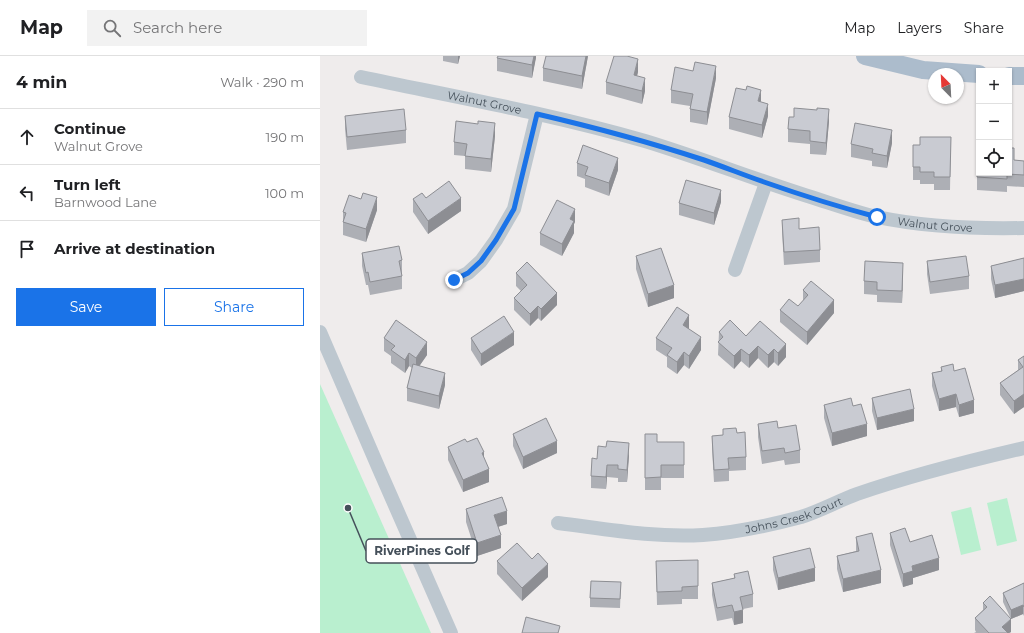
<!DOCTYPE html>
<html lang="en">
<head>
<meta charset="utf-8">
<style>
  :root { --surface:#fff; --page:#f2f2f2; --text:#202124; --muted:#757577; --line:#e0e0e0; --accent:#1a73e8 }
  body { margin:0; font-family:Montserrat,sans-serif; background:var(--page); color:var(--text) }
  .controls { position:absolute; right:12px; top:12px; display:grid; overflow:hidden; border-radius:0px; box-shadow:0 1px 3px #0004 }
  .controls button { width:36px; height:36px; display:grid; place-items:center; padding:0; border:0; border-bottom:1px solid var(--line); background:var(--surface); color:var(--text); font:20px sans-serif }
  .compass { position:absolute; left:608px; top:12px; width:36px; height:36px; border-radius:50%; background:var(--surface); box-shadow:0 1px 3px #0004; rotate:336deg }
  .stop { position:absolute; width:12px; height:12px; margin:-9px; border:3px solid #1a73e8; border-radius:50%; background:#fff }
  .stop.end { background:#1a73e8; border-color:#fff; box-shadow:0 1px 4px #0008 }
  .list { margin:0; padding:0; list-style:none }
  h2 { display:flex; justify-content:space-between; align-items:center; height:52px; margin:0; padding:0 16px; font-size:17px }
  h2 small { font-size:13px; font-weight:400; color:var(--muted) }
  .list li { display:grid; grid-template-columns:26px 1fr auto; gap:12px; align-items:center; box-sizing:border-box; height:56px; padding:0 16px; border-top:1px solid var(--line) }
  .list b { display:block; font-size:15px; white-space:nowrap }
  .list p { margin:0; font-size:13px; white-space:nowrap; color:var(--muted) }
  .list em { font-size:13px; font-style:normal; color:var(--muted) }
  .actions { display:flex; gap:8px; padding:12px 16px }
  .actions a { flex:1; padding:9px 0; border:1px solid var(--accent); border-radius:0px; text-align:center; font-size:14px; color:var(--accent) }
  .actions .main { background:var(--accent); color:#fff }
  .icon { flex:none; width:22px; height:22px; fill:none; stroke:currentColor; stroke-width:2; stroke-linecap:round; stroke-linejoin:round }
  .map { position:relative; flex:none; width:704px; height:577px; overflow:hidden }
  header { display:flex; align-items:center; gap:24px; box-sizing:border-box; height:56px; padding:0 20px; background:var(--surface); border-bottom:1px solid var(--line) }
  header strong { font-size:19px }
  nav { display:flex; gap:22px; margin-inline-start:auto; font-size:14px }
  .search { width:280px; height:36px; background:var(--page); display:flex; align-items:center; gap:10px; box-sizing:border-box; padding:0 14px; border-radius:0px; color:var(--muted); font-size:15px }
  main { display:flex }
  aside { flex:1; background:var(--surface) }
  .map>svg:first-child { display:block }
  .green { fill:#b9efcf }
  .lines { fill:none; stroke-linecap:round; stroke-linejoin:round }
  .minor { stroke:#bdc7cf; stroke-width:14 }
  .major { stroke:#acbccc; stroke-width:18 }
  .wall { fill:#adafb5 }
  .shaded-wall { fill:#8d8e93 }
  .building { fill:#c9cbd2; stroke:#8d8e93 }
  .route { stroke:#1a73e8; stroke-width:5 }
  .labels { text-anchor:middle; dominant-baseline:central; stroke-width:3.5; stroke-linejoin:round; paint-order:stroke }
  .street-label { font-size:11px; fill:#45505a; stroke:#fff }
  .leader { fill:none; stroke:#45505a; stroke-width:1.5 }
  .callout-dot { fill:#45505a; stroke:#fff; stroke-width:1.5 }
  .callout { fill:#fff; stroke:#45505a; stroke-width:1.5 }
  .callout-label { font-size:12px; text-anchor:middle; font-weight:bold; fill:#45505a }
</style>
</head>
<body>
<header>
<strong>Map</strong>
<div class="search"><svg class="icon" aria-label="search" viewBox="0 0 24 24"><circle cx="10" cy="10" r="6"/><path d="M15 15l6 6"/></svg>Search here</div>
<nav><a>Map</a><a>Layers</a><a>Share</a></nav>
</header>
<main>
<aside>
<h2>4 min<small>Walk · 290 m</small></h2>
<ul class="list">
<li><svg class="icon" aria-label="ahead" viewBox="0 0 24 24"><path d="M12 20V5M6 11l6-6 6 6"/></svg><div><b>Continue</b><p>Walnut Grove</p></div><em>190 m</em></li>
<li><svg class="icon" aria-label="left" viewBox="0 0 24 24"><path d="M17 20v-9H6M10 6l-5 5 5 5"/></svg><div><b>Turn left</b><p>Barnwood Lane</p></div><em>100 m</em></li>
<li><svg class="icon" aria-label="arrive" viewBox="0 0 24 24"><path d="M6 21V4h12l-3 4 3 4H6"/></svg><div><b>Arrive at destination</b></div></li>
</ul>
<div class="actions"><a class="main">Save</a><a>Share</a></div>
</aside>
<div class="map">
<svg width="704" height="577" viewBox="0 0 704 577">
  <rect width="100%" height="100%" fill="#efecec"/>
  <g class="green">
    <path d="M0 328 111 577H0Z"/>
    <path d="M687 442 697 485 677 490 667 447Z"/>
    <path d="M651 451 661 494 641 499 631 456Z"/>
  </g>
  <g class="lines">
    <g class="minor">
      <path id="s1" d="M41 21C136 41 232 58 325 85 381 102 436 124 491 141 513 148 535 156 557 161 605 171 655 173 704 172"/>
      <path d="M415 214 446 127"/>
      <path d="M134 224 148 217 161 205 176 184 194 153 217 58"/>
      <path d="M0 276 59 413 131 577"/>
      <path id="s2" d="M238 467C286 473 334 482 383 479 413 477 451 469 481 461 500 455 518 445 537 438 592 419 648 405 704 392"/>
    </g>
    <g class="major">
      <path d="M545 0 603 14 659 18"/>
      <path d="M689 20H704"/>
    </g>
  </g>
  <g class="wall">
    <path d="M123 0H140L138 8 123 5Z"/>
    <path d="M216 0 212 22 177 15V2Z"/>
    <path d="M268 0 262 33 223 25V12Z"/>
    <path d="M318 16 317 20 325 35 322 48 286 38V26Z"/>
    <path d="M396 22 387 69 370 66V50L351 47V34Z"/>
    <path d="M441 46 448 60 442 82 409 73V61Z"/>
    <path d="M25 60 86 74V87L27 94 25 73Z"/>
    <path d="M509 65 506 99 490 98V88L468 86V73Z"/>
    <path d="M175 80 171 116 145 113V100L134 99V86Z"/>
    <path d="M631 81 630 134H614V128H600V124H593V89H600Z"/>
    <path d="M572 87 567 112 552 110V105L531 101V88Z"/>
    <path d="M694 104 704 105V131L687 130V136L657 134V121Z"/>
    <path d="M257 107 298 114 289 140 265 131V123L257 120Z"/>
    <path d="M106 142 141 155 108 178 93 156V143Z"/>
    <path d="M41 143 57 154 46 186 23 179V156Z"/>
    <path d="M401 146 394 169 359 159V147Z"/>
    <path d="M462 164 479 173 500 194V206L464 209 462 176Z"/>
    <path d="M255 166 254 168V177L242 200 220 189V177Z"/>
    <path d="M42 197 82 204V233L50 239 48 229H46L42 210Z"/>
    <path d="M316 200 354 242 328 251 316 213Z"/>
    <path d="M704 202V235L675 242 671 223V210Z"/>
    <path d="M607 205 649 220V233L610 238 607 218Z"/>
    <path d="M196 217 237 249 221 265 218 262 210 270 194 254V242L201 235 196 230Z"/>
    <path d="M583 220 582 247 557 246V239L544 238V225Z"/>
    <path d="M483 234 514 257 487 289 460 266V254L478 250 483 245Z"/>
    <path d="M440 265 466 301 458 310 454 306 448 312 438 302 429 312 421 305 414 313 398 299 399 276 426 280Z"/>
    <path d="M369 272V273L381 294 369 313 364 309 357 318 347 311V301L336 294V282Z"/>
    <path d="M64 282 107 299 99 310 125 329 119 353 87 345V332L92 312 89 310 85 317 71 307V300L64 295Z"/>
    <path d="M151 282 194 289 161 310 151 294Z"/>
    <path d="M704 300V351L694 358 680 339V327L698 314V304Z"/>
    <path d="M621 311 634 315 654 357 639 361 636 351 619 355 612 330V317L621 315Z"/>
    <path d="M552 342 594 365 557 374 552 355Z"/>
    <path d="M504 349 533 350 547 380 512 390 504 362Z"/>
    <path d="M438 368 458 372 480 394V407L465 409 464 404 442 408 438 381Z"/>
    <path d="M403 373 417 377 426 401V414L409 415V425L394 426 392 393V380L403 379Z"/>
    <path d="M193 378 237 397 203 413 193 390Z"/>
    <path d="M325 378 337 386H364V422H341V434H325Z"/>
    <path d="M147 386 164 403 169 426 143 436 128 404V391Z"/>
    <path d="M309 399 307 426H298V422L287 421 286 433 271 432V420L277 403Z"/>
    <path d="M146 453 187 468 178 471 181 492 157 500 146 466Z"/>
    <path d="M570 477 590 486 619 514 593 522V528L583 531 570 489Z"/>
    <path d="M536 481 561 527 523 536 517 513V500L536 495Z"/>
    <path d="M453 501 495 525 458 534 453 514Z"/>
    <path d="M212 503 228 521 202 545 177 518V505Z"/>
    <path d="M336 505 378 530V543H362V548L337 549Z"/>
    <path d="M414 518 433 538V551L423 553V567L414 569 412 562 397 565 392 539V527L414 522Z"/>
    <path d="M301 526 300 552 270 551V542Z"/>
    <path d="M704 527V560L703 558 691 563 683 546V537Z"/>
    <path d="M663 547 691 576 689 577H654L656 576 655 574V562L663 554Z"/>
  </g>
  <g class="shaded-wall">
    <path d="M138 0H140L138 8Z"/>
    <path d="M214 0H216V2L212 22V9Z"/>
    <path d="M266 0H268L262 33V20Z"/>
    <path d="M318 3V16L314 31V19Z"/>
    <path d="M396 10V22L387 69V56Z"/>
    <path d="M325 22V35L322 48V35Z"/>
    <path d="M441 34V46L438 45Z"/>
    <path d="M448 48V60L442 82V69Z"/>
    <path d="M509 53V65L506 99V87Z"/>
    <path d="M175 67V80L171 116V103Z"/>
    <path d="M572 74V87L567 112V100Z"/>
    <path d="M298 102V114L289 140V127Z"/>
    <path d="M401 134V146L394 169V157Z"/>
    <path d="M57 141V154L46 186V173Z"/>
    <path d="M141 142V155L108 178V165Z"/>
    <path d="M255 153V166L254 168V177L242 200V188L250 163Z"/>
    <path d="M583 207V220L582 247V235Z"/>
    <path d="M704 223V235L675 242V229Z"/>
    <path d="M354 229V242L328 251V238Z"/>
    <path d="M237 237V249L221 265V253Z"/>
    <path d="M514 244V257L487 289V276Z"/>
    <path d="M218 250V262L210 270V258Z"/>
    <path d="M369 259V272L363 282V269Z"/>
    <path d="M194 276V289L161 310V298Z"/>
    <path d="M381 281V294L369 313V300Z"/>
    <path d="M107 286V299L96 315V302Z"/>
    <path d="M466 288V301L458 310V297Z"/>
    <path d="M438 290V302L429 312V299Z"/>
    <path d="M421 293V305L414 313V300Z"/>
    <path d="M454 293V306L448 312V299Z"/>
    <path d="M364 296V309L357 318V306Z"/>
    <path d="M89 297V310L85 317V304Z"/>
    <path d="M125 317V329L119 353V340Z"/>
    <path d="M636 338V351L619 355V343Z"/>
    <path d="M704 338V351L694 358V345Z"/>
    <path d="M654 344V357L639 361V349Z"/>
    <path d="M594 353V365L557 374V362Z"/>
    <path d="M547 368V380L512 390V377Z"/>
    <path d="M237 385V397L203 413V401Z"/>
    <path d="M309 387V399L307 426V414Z"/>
    <path d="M164 396V409L162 397Z"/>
    <path d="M287 409V421L286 433V421Z"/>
    <path d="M169 413V426L143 436V424Z"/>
    <path d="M187 455V468L174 472V459Z"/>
    <path d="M181 479V492L157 500V487Z"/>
    <path d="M619 502V514L593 522V528L583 531V518L592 510Z"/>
    <path d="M228 508V521L202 545V532Z"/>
    <path d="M495 512V525L458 534V522Z"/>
    <path d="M561 514V527L523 536V523Z"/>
    <path d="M703 549V558L691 563V554Z"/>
    <path d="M423 554V567L414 569V556Z"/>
    <path d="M691 563V576L689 577H682V571Z"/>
  </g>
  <g class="building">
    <path d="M178 0H214L212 9 177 2Z"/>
    <path d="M226 0H266L262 20 223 12Z"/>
    <path d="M294 0H307L318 3 314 19 325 22 322 35 286 26Z"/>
    <path d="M375 6 396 10 387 56 370 53 373 38 351 34 355 11 373 15Z"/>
    <path d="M427 30 441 34 438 45 448 48 442 69 409 61 416 32 426 34Z"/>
    <path d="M474 52 497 54V52L509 53 506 87 490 85V75L468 73 469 61H474Z"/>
    <path d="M84 53 86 74 27 81 25 60Z"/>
    <path d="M136 65 158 68V65L175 67 171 103 145 100 147 88 134 86Z"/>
    <path d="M535 67 572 74 567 100 552 97 553 93 531 88Z"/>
    <path d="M600 81H631L630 121H614V116H600V111H593V89H600Z"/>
    <path d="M263 89 298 102 289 127 265 119 268 111 257 107Z"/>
    <path d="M689 92H694V104L704 105V119L687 118V123L657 121 658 101H659V117H689Z"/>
    <path d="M366 124 401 134 394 157 359 147Z"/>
    <path d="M129 125 141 142 108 165 93 143 102 137 106 142Z"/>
    <path d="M43 137 57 141 46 173 23 166 26 157 23 156 29 139 41 143Z"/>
    <path d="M237 144 255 153 250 163 254 165 242 188 220 177Z"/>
    <path d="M479 162V173L499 171 500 194 464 196 462 164Z"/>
    <path d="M79 190 82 204 79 205 82 220 50 226 48 216 46 217 42 197Z"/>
    <path d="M341 192 354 229 328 238 316 200Z"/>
    <path d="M646 200 649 220 610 226 607 205Z"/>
    <path d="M704 202V223L675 229 671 210Z"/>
    <path d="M545 205 583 207 582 235 557 234V226L544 225Z"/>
    <path d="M207 206 237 237 221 253 218 250 210 258 194 242 207 229 196 217Z"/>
    <path d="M491 225 514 244 487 276 460 254 469 243 478 250 488 239 483 234Z"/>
    <path d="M357 251 369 259 363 269 381 281 369 300 364 296 357 306 347 299 352 292 336 282Z"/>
    <path d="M184 260 194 276 161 298 151 282Z"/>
    <path d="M76 264 107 286 96 302 89 297 85 304 71 294 75 290 64 282Z"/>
    <path d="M410 264 426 280 440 265 466 288 458 297 454 293 448 299 438 290 429 299 421 293 414 300 398 286 403 281 399 276Z"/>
    <path d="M704 300V338L694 345 680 327 703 311 698 304Z"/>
    <path d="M93 308 125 317 119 340 87 332Z"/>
    <path d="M633 308 634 315 645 312 654 344 639 349 636 338 619 343 612 317 622 315 621 311Z"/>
    <path d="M590 333 594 353 557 362 552 342Z"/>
    <path d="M531 342 533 350 541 348 547 368 512 377 504 349Z"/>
    <path d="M226 362 237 385 203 401 193 378Z"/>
    <path d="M457 365 458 372 476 369 480 394 465 397 464 392 442 395 438 368Z"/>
    <path d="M416 372 417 377 425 376 426 401 408 402 409 413 394 414 392 380 403 379V373Z"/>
    <path d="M325 378H337V386H364V409H341V421L325 422Z"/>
    <path d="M157 382 164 396 162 397 169 413 143 424 128 391 145 383 147 386Z"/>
    <path d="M287 385 309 387 307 414 298 413V409H287L286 421 271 420 272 402 277 403 278 390 286 391Z"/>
    <path d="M182 441 187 455 174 459 181 479 157 487 146 453Z"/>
    <path d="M585 472 590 486 612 479 619 502 592 510 593 515 583 518 570 477Z"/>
    <path d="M552 477 561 514 523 523 517 500 539 495 536 481Z"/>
    <path d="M197 487 212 503 218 497 228 508 202 532 177 505Z"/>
    <path d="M490 492 495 512 458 522 453 501Z"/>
    <path d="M378 504V530L362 531V535L337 536 336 505Z"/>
    <path d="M428 515 433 538 420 541 423 554 414 556 412 549 397 552 392 527 415 522 414 518Z"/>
    <path d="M271 525 301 526 300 543 270 542Z"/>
    <path d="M704 527V551L703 549 691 554 683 537Z"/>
    <path d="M670 540 691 563 682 571 688 577H669L655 562 667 551 663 547Z"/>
    <path d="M206 561 240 570 238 577H202Z"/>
  </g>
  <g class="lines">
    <path class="route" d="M134 224 148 217 161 205 176 184 194 153 217 58C273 71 329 86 384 104 404 111 424 119 444 126 481 139 519 151 557 161"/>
  </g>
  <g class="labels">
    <g class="street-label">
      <text stroke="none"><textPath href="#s1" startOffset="126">Walnut Grove</textPath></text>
      <text stroke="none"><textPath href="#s1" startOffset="594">Walnut Grove</textPath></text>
      <text stroke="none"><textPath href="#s2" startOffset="239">Johns Creek Court</textPath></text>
    </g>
  </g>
  <path class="leader" d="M28 452L46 495"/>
  <circle class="callout-dot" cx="28" cy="452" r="4"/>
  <rect class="callout" x="46" y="483" width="111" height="24" rx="4"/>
  <g class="callout-label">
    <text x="102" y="499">RiverPines Golf</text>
  </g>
</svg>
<div class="controls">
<button>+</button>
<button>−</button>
<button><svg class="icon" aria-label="locate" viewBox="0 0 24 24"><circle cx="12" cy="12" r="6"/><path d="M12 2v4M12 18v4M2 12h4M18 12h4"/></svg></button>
</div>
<svg class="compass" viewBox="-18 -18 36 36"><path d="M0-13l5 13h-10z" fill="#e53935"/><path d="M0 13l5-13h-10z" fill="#757577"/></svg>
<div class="stop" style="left:557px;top:161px"></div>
<div class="stop end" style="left:134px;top:224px"></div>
</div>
</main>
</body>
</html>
